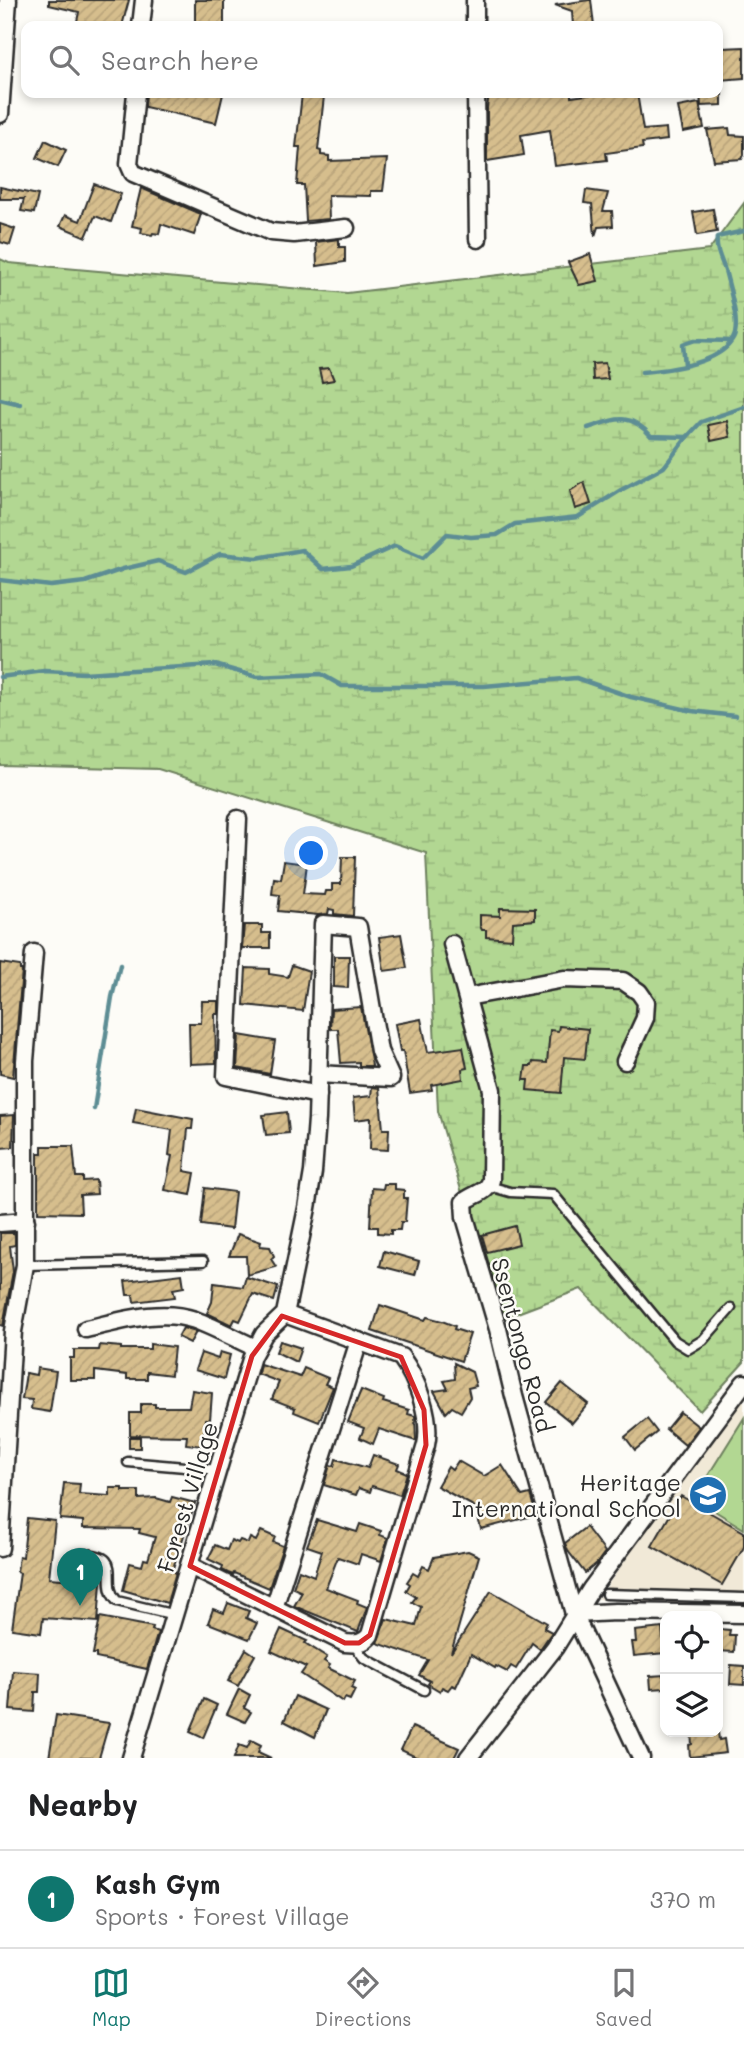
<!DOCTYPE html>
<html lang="en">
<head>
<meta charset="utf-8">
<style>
  :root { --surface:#fff; --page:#f2f2f2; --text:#202124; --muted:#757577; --line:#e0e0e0; --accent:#0f766e }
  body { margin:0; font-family:Mali,sans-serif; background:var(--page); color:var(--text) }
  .controls { position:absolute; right:21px; bottom:21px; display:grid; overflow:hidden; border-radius:14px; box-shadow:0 4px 10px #0003 }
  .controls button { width:63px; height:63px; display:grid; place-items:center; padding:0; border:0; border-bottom:2px solid var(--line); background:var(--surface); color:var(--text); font:35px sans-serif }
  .you { position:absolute; left:312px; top:854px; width:24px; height:24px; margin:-18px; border:5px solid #fff; border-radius:50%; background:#1a73e8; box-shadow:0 0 0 10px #1a73e833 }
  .badge { display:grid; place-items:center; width:46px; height:46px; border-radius:50%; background:var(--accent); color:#fff; font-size:23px; font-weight:700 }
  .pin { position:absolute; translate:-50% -58px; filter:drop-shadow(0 2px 4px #0008) }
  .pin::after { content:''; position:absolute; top:37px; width:24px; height:21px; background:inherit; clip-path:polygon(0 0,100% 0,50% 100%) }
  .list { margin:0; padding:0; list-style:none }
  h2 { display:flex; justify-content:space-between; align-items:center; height:91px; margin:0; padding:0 28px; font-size:30px }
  h2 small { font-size:23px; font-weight:400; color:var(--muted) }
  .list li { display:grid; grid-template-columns:46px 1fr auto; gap:21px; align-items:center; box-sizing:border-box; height:98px; padding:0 28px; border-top:2px solid var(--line) }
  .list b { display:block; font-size:26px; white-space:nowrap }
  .list p { margin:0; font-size:23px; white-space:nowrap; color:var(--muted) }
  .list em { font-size:23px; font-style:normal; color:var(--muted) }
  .icon { flex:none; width:38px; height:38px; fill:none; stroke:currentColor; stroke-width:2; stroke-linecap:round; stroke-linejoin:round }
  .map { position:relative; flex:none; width:744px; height:1758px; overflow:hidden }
  .search { position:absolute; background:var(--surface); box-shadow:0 4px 10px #0003; left:21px; right:21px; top:21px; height:77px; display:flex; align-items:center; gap:18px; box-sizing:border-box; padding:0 24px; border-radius:14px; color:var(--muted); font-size:26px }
  .sheet { height:189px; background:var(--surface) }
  nav { display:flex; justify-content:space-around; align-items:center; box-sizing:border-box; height:98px; border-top:2px solid var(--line); background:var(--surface); font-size:19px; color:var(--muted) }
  nav a { display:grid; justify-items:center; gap:4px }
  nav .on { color:var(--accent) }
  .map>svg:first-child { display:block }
  .built { fill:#f1e9d7 }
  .wetland { fill:url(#wetland-marsh); stroke:#6e815e; stroke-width:2 }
  .garden { fill:#b2d792; stroke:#6e815e; stroke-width:2 }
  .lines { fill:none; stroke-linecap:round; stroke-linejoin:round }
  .stream { stroke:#5d8d94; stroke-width:4.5 }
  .building { fill:url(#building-hatch); stroke:#2b2b2b; stroke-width:2 }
  .service-casing { stroke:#2b2b2b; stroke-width:13 }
  .minor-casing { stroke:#2b2b2b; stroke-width:21 }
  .service { stroke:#fdfcf7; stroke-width:8 }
  .minor { stroke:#fdfcf7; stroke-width:16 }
  .marked { fill:none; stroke:#d62828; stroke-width:5; stroke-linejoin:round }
  .labels { text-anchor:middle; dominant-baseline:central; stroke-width:5; stroke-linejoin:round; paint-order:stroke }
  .street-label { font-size:23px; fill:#2b2b2b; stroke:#fdfcf7 }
  .poi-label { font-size:23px; fill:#2b2b2b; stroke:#fdfcf7; text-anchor:end }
</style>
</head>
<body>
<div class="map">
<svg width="744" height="1758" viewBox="0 0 744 1758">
  <defs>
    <pattern id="wetland-marsh" width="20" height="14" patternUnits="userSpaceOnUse" patternTransform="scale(1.75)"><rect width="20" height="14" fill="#b2d792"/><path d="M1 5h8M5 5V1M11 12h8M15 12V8" fill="none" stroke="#99b97e"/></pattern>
    <pattern id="building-hatch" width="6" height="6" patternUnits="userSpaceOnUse" patternTransform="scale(1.75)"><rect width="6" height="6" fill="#d6be8d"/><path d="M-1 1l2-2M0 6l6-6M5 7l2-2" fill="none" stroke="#b8a37a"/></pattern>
  </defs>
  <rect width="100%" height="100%" fill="#fdfcf7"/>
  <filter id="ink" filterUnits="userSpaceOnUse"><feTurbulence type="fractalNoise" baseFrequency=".0143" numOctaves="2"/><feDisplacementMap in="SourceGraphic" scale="14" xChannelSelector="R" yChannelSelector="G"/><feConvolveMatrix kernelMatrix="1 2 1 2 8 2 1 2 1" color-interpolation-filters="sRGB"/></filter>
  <g filter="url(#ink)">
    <path class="built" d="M744 1392V1609L598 1599Z"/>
    <path class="wetland" d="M744 203V1362L700 1411 581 1289 499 1320 438 1111 426 853 158 769 0 765V259L9 263 347 293 709 250Z"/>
    <path class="garden" d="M744 1418V1529L694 1498Z"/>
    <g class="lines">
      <g class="stream">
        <path d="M685 365 683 344 695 340 731 341"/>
        <path d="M642 372C667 370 719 364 733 339 741 326 730 290 726 274 723 262 715 251 717 237L744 231"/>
        <path d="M0 399 20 404"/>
        <path d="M588 428C616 419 629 411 651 436L687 437 701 422 744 407"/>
        <path d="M0 580 51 586 85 582 123 569 158 561 186 572 220 554 257 558 302 550 323 569 351 566 395 546 423 558 447 534 471 537 497 535 515 524 578 517 621 490 664 467 687 437"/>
        <path d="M0 677 44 671 84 673 215 665 257 677 321 674 342 686H484L576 678 631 697 692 711 735 716"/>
        <path d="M94 1109 112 997 120 965"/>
      </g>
    </g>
    <g class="building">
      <path d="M49 0H129L122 26H76L79 12 49 5Z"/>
      <path d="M195 0H224V26L195 25Z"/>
      <path d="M589 0H591L594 26H573L572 11 555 5Z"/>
      <path d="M744 47V78L719 80 718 66H723L722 48Z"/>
      <path d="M146 93H215L223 94 216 123 145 107Z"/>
      <path d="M489 93H571V97L601 93H637L643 130 666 128 667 140 642 143 643 148 606 153 607 160 555 166 550 130 521 135 524 155 487 161V108Z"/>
      <path d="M700 93H722V105L701 106Z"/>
      <path d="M302 94 324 96 318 150 321 151V155L329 156V161L387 159 383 191H371V196L328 195 329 219 306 221 304 185H297L300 147H296Z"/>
      <path d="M699 103 704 128 683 132 678 107Z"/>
      <path d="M729 128 730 135 744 136V155L742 159 714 161 707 130Z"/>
      <path d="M45 140 66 150 58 167 37 158Z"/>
      <path d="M94 184 121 194 111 222 95 216 86 237 60 226 65 215 80 221Z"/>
      <path d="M0 187 38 195 34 213 21 211 24 199H0Z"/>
      <path d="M141 188 201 214 194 235 161 224 159 234 153 233 152 235 141 233 142 228 132 226Z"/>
      <path d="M586 190 608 193 603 211H612L613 226 598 227 595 236 592 204 584 203Z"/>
      <path d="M713 209 717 232 697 235 693 212Z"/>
      <path d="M0 224 15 229 10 245 0 242Z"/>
      <path d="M339 239V247H345V262L317 266 316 242Z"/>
      <path d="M590 254 598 281 579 285 568 262Z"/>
      <path d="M605 363 608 379 593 380 592 364Z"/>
      <path d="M329 368 334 380 322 382 319 369Z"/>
      <path d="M727 421 730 437 711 441 708 425Z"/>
      <path d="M584 482 591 504 575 509 570 491Z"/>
      <path d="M342 857H355L353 916 334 914V910L329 909 328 914 318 915 278 911 280 895 272 894 274 878 281 879 284 861 307 864 303 894 325 895 326 891H332V884H341Z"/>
      <path d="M500 908 535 909V920L513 922 512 939 486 937V930H482L480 926V915L500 916Z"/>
      <path d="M244 925H262V933H270V948H242Z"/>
      <path d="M401 934 407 968 384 971 379 937Z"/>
      <path d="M334 956H349L348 988 334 987Z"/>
      <path d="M0 963 20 966V970H22L13 1077 0 1074Z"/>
      <path d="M292 965 309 971 303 1011 244 1005 246 968 269 969V974L288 977Z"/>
      <path d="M202 1001H218V1014H215L216 1063 190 1064 189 1023H201Z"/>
      <path d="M361 1007 371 1059 372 1066H359V1062L341 1063 338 1029H330L331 1009Z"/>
      <path d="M421 1019 428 1052 463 1047 467 1068 462 1069 463 1079 431 1085 432 1090 410 1093 403 1051H400L395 1024Z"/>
      <path d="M559 1026 588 1029 585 1059 564 1057 561 1093 527 1090 528 1080H524L526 1066H532L533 1062 547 1063 550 1030 558 1031Z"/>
      <path d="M239 1035 275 1041 270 1074 237 1068Z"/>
      <path d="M372 1087 379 1088 383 1129H389L388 1150 370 1149 371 1118 355 1120 353 1098 371 1096Z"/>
      <path d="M136 1108 193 1119 192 1129H188L184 1171 195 1173 191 1195 165 1190 172 1156 169 1155 172 1130 133 1123Z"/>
      <path d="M287 1112 289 1133 266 1135 263 1115Z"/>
      <path d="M14 1115 13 1147 0 1148V1116Z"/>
      <path d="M42 1146H73L76 1177H83V1181L96 1180 97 1194 80 1195 81 1213 38 1212V1153H42Z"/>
      <path d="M384 1184H395V1189L404 1190V1198H407L405 1222H401L400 1230H391V1234L378 1233V1227H370L372 1188 383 1189Z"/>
      <path d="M205 1188 235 1192 231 1229 201 1225Z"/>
      <path d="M515 1226 519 1244 487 1252 482 1235Z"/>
      <path d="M0 1233H14L15 1235V1245L10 1246 13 1271 3 1326 0 1325Z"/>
      <path d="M238 1234 261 1242 260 1246 270 1247 274 1256 271 1259 276 1267 247 1275 246 1256H229Z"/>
      <path d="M384 1251 419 1261 415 1275 380 1266Z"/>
      <path d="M182 1274 184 1287 173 1289 175 1297 134 1302 133 1295H127L125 1281Z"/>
      <path d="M246 1277 278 1287 274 1301 253 1294 240 1321 235 1319 232 1325 207 1313 212 1302 214 1283 243 1287Z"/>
      <path d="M380 1305 425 1320 427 1317 442 1321 455 1326 454 1329 470 1334 461 1361 372 1331Z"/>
      <path d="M183 1328 196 1332 190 1343 178 1337Z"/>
      <path d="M280 1341 301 1348 296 1362 276 1352Z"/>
      <path d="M150 1344 174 1347 171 1375 147 1372V1379H127V1375L95 1371V1380H70V1358H74V1350H99L100 1345 121 1347V1349H150Z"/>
      <path d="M220 1352 230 1355 224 1379 195 1370 201 1353 218 1359Z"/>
      <path d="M454 1363 472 1372 476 1386 468 1388 470 1397 461 1412 452 1407 446 1413 434 1391 448 1389 444 1381 455 1379Z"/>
      <path d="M260 1364 300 1377 304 1368 328 1378 325 1384 333 1387 319 1422 294 1412 295 1408 272 1399 279 1382 258 1374Z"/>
      <path d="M37 1368 56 1371 50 1412 31 1409 32 1400 22 1399 26 1373 36 1375Z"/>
      <path d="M562 1383 588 1404 572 1423 546 1402Z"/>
      <path d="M192 1390 212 1393 210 1420 206 1419 202 1446 186 1444 187 1436 130 1435V1413H141V1404H155V1407H189Z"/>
      <path d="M361 1390 384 1399 383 1402 409 1410 408 1414 415 1416 416 1441 379 1429 373 1444 360 1438 364 1428 348 1422Z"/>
      <path d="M680 1412 699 1427 685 1445 666 1429Z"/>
      <path d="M647 1419 657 1432 635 1450 625 1437Z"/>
      <rect x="129" y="1437" width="11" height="11"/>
      <path d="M373 1455 399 1464 397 1469 407 1473 400 1495 372 1486 370 1492 359 1488 356 1495 324 1485 330 1465 334 1466 336 1459 368 1468Z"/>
      <path d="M458 1461 484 1476 502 1465 522 1496 530 1494 536 1515 481 1529 475 1507 437 1486 448 1467 452 1470Z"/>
      <path d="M64 1483 80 1484 79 1494 110 1496V1488H123V1491H139V1499L156 1498 170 1502 172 1497 195 1503 172 1571 176 1572 167 1603 123 1590 130 1563 142 1566 144 1559 148 1560 155 1537 139 1533 140 1529 83 1528V1521L60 1519Z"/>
      <path d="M681 1496 744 1532V1547L722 1585 652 1546Z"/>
      <path d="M27 1518 55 1521 49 1578 101 1582 98 1622 43 1618 41 1633 12 1629 20 1573 17 1572 19 1556 23 1557Z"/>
      <path d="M317 1520 357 1532 360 1524 381 1531 380 1535 388 1538 381 1561 361 1554 358 1564 338 1557 326 1588 358 1600 357 1603 367 1607 358 1632 294 1606 302 1592 293 1588 299 1570 314 1576 322 1551 307 1546Z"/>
      <path d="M586 1527 605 1552 597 1563 585 1573 568 1551 565 1543Z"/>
      <path d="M261 1531 275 1537 273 1542 283 1546 269 1588 234 1573 233 1575 228 1573 222 1570 223 1566 208 1559 215 1545 227 1550 231 1540 238 1543 240 1540 248 1543 250 1538 256 1541Z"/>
      <path d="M468 1551 479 1556 451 1653 491 1591 547 1623 544 1628 552 1632 540 1649 532 1643 516 1669 511 1666 507 1672 496 1666 495 1668 471 1654 456 1687 452 1685 448 1690 442 1687 440 1691 428 1684 430 1681 419 1675 428 1660 377 1643 386 1619 416 1626 421 1607 412 1602 416 1597 406 1591 410 1584 407 1582 413 1573 418 1576 423 1566 429 1569 434 1557Z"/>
      <path d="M228 1603 249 1611 246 1618 257 1623 249 1639 208 1623 213 1609 224 1613Z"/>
      <path d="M100 1617 153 1627 152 1630 158 1632 147 1669 96 1658V1654H93Z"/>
      <path d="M662 1628 663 1638H665V1653L634 1656 632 1642H636L635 1631Z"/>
      <path d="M281 1629 307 1641 305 1643 327 1657 324 1661 330 1665 328 1668 355 1681 351 1688 355 1690 350 1700 345 1698 343 1702 301 1674 306 1667 271 1651Z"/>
      <path d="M718 1629 730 1630 729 1635H735L734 1652 718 1651Z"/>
      <path d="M246 1649 255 1655 238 1686 228 1681Z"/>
      <path d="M731 1665 744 1666V1685L730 1684Z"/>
      <path d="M13 1671 40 1673 39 1692H35L34 1712 10 1710Z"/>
      <path d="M665 1675V1688L651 1689 650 1676Z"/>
      <path d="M239 1689 250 1695 244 1708 251 1712 245 1722 227 1714Z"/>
      <path d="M295 1696 326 1710 315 1737 284 1721Z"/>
      <path d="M204 1699 217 1705 203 1738 190 1732Z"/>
      <path d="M56 1715 109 1723 99 1758H49Z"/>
      <path d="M412 1727 459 1748 454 1758H418L401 1750Z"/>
      <path d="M718 1732 719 1740 724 1739 726 1753 690 1757 689 1745 692 1744 691 1734Z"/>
      <path d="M251 1740 261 1745 258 1752 271 1758H234L239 1745 247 1748Z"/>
    </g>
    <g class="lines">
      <defs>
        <g id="service">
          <path d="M489 1186 510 1192 553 1194 675 1341 688 1349 703 1340 731 1308"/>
          <path d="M25 1265 203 1261"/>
          <path d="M128 1462 219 1470"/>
          <path d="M81 1554C128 1554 98 1581 117 1601L175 1615"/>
          <path d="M606 1594 744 1598"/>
          <path d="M353 1644 364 1658 424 1690"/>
        </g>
        <g id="minor">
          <path d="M475 0V26"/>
          <path d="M141 26 144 0"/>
          <path d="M136 93 129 164 133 173 271 232 294 234 346 228"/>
          <path d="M476 93 478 239"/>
          <path d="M0 114 8 0"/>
          <path d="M238 819 226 1076 318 1095"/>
          <path d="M452 944 492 1090 491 1180C488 1193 473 1194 464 1202L465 1217 498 1329 514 1396 574 1614 641 1758"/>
          <path d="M467 997 564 979 623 981 639 992 646 1002 645 1018 625 1061"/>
          <path d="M0 1223 26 1221"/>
          <path d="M86 1329C121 1321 160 1308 195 1320 216 1328 236 1339 256 1348"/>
          <path d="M0 1548 13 1331 25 1265V1061L34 953"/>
          <path d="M190 1566 345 1643C355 1644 364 1644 370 1635L426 1445C432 1418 417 1379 401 1357L285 1314"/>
          <path d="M274 1608 359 1341"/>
          <path d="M574 1614 616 1612 744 1614"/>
          <path d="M131 1758 252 1356 264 1334 285 1314 307 1208 313 1172 317 1119 323 924 358 927 379 1051 391 1078 318 1074"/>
          <path d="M468 1758 555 1647 591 1589 744 1383"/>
        </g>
      </defs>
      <use href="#service" class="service-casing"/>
      <use href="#minor" class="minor-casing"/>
      <use href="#service" class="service"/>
      <use href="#minor" class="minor"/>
    </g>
  </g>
  <path class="marked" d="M282 1316 401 1357 424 1410 426 1445 370 1635 359 1643H345L190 1566 252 1356Z"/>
  <defs>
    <symbol id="school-disc" viewBox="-11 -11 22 22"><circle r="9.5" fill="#1f6fb2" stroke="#fdfcf7"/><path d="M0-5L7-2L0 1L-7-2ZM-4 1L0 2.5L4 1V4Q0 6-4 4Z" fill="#fff"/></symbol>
  </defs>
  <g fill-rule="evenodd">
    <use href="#school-disc" x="686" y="1473" width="44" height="44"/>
  </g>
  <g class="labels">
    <g class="street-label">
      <text transform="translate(523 1345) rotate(75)">Ssentongo Road</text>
      <text transform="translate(187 1497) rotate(-73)">Forest Village</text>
    </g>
    <g class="poi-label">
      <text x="681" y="1482">Heritage<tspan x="681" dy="26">International School</tspan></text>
    </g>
  </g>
</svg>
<div class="controls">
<button><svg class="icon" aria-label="locate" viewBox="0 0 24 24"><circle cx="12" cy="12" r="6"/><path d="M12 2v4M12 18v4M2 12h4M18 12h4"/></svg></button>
<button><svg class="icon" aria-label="layers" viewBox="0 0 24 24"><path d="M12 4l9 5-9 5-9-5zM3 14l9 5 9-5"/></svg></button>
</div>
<div class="you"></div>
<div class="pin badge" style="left:80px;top:1606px">1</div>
<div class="search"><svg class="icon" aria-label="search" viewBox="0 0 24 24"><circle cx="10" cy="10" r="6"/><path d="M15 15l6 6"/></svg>Search here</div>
</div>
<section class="sheet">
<h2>Nearby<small></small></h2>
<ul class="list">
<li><span class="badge">1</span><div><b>Kash Gym</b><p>Sports · Forest Village</p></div><em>370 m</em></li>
</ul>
</section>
<nav>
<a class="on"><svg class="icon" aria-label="map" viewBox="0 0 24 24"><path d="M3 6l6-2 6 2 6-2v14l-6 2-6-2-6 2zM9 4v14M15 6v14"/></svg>Map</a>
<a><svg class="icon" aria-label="directions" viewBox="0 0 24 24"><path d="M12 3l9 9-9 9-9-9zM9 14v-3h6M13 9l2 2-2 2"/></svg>Directions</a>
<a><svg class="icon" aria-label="saved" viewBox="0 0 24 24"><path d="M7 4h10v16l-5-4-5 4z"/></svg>Saved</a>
</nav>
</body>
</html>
